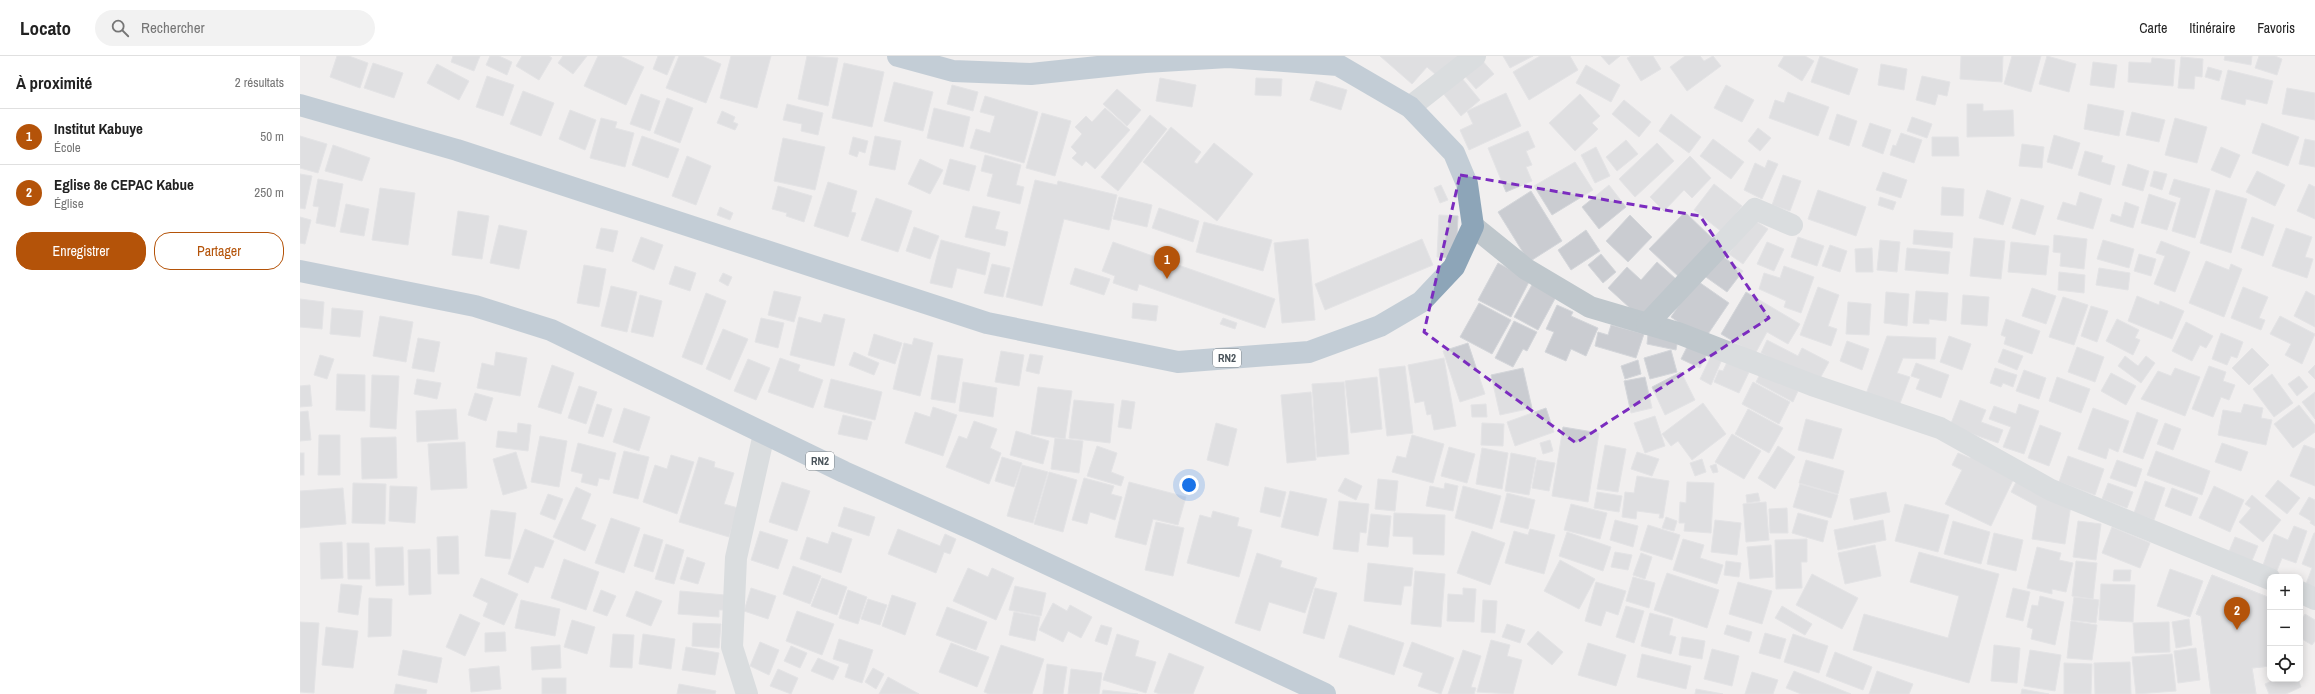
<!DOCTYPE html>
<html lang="fr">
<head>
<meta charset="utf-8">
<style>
  :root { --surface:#fff; --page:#f2f2f2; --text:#222; --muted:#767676; --line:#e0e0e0; --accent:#b45309 }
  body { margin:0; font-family:"Archivo Narrow",sans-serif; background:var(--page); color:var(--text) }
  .controls { position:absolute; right:12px; bottom:12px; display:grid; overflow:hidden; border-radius:8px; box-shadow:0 2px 10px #0003 }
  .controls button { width:36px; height:36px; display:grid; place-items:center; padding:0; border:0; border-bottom:1px solid var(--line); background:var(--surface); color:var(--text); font:20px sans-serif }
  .you { position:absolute; left:889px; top:429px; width:14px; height:14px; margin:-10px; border:3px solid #fff; border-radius:50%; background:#1a73e8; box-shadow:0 0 0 6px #1a73e833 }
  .badge { display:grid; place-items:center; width:26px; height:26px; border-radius:50%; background:var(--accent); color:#fff; font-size:13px; font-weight:700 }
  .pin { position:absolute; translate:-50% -33px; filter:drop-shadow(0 1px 2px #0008) }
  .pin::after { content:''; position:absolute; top:21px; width:14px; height:12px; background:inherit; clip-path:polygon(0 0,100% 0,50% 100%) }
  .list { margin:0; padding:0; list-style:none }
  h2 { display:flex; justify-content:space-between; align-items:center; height:52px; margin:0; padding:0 16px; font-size:17px }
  h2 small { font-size:13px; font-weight:400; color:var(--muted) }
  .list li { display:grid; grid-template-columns:26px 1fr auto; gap:12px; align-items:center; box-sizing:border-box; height:56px; padding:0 16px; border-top:1px solid var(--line) }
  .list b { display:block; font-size:15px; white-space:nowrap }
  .list p { margin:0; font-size:13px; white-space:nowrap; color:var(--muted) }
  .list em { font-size:13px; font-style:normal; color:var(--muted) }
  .actions { display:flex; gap:8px; padding:12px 16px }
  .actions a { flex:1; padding:9px 0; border:1px solid var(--accent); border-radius:16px; text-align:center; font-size:14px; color:var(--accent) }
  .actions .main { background:var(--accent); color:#fff }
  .icon { flex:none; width:22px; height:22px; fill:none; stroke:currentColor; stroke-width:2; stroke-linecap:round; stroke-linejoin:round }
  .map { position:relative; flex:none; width:2015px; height:638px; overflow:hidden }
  header { display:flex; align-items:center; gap:24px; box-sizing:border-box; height:56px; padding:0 20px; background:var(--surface); border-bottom:1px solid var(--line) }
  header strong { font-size:19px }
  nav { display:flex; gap:22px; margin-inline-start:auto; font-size:14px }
  .search { width:280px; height:36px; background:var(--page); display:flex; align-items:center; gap:10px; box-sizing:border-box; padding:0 14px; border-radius:22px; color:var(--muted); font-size:15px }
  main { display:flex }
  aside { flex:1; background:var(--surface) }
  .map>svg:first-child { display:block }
  .building { fill:#caccd1; stroke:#d4d6da }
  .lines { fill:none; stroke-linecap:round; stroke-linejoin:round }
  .street { stroke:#bfc7cc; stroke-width:22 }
  .highway { stroke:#8da5b8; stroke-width:22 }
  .marked { fill:none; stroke:#7b2cbf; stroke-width:3; stroke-dasharray:8 5; stroke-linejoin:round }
  .labels { text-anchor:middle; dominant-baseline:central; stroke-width:3; stroke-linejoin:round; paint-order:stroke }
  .shield { fill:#fff; stroke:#80878c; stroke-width:1 }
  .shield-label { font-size:11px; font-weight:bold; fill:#49535a }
</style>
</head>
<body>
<header>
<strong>Locato</strong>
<div class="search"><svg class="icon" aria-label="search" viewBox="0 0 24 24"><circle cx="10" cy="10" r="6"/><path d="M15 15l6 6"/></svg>Rechercher</div>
<nav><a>Carte</a><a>Itinéraire</a><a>Favoris</a></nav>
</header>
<main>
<aside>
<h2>À proximité<small>2 résultats</small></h2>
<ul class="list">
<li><span class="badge">1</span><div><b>Institut Kabuye</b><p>École</p></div><em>50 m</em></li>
<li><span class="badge">2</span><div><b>Eglise 8e CEPAC Kabue</b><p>Église</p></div><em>250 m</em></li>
</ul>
<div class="actions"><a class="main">Enregistrer</a><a>Partager</a></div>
</aside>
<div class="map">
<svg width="2015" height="638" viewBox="0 0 2015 638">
  <rect width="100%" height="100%" fill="#f1efef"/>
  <g class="building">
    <path d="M37 0H49L68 7 60 32 30 21Z"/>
    <path d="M153 0H180L174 15 151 6Z"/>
    <path d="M190 0H199L212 6 207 19 186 9Z"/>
    <path d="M222 0H249L252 2 239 24 216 10Z"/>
    <path d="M263 0H287L273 18 258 7Z"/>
    <path d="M298 0H320L344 11 326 49 284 30Z"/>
    <path d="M358 0H375L367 19 353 13Z"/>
    <path d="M379 0H402L421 8 406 47 366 32Z"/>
    <path d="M431 0H471L457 52 420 42Z"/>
    <path d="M507 0 538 2 528 50 498 43Z"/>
    <path d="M1080 0H1165L1143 25 1127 11 1112 28Z"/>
    <path d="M1203 0H1233L1210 12Z"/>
    <path d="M1240 0H1270L1278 14 1229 44 1213 16Z"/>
    <path d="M1301 0H1320L1309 9Z"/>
    <path d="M1331 0H1353L1361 13 1341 25 1327 2Z"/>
    <path d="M1385 0H1400L1404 5 1413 0 1421 10 1387 35 1370 11Z"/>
    <path d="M1484 0H1505L1514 5 1502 25 1478 10Z"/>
    <path d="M1520 0 1558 13 1549 39 1511 26Z"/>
    <path d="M1661 0H1703L1702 26 1660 23Z"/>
    <path d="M1712 0H1741L1731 36 1704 28Z"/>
    <path d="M1747 0 1776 8 1769 36 1739 28Z"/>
    <path d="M1925 0H1952L1951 9 1924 4Z"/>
    <path d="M1959 0H1975L1982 3 1977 19 1955 12Z"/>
    <path d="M1881 1 1903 3 1902 21 1895 20 1894 33 1878 32Z"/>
    <path d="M1852 2 1875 4 1873 30 1828 26 1829 6 1851 7Z"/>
    <path d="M1181 3 1194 18 1176 33 1164 19Z"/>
    <path d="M1793 6 1817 9 1814 32 1790 29Z"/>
    <path d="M73 7 103 17 94 42 64 32Z"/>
    <path d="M544 7 584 16 572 71 532 62Z"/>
    <path d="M137 8 169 25 159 44 127 27Z"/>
    <path d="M1581 8 1607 13 1604 34 1578 29Z"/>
    <path d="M1286 9 1320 29 1311 46 1276 27Z"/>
    <path d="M1908 11 1922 15 1919 25 1905 21Z"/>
    <path d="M1928 14 1973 25 1967 48 1946 43 1945 49 1921 43Z"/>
    <path d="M187 20 214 29 203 60 176 51Z"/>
    <path d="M1622 20 1650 26 1647 40 1638 38 1635 49 1616 44Z"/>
    <path d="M1161 21 1180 44 1161 60 1142 36Z"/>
    <path d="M860 22 896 29 892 51 856 45Z"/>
    <path d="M956 22 982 23 981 40 955 39Z"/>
    <path d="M1016 25 1047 34 1041 54 1010 44Z"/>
    <path d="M594 26 633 36 623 75 584 65Z"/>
    <path d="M652 29 678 36 673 55 647 48Z"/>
    <path d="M1426 29 1454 44 1442 66 1414 52Z"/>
    <path d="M1987 32 2015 37V64L1982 58Z"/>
    <path d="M817 33 841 54 827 70 803 48Z"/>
    <path d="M223 35 254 47 241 80 210 68Z"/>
    <path d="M1488 36 1529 51 1518 80 1469 62 1475 44 1484 47Z"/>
    <path d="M1206 37 1221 70 1169 94 1160 74 1173 68 1167 55Z"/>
    <path d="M341 38 360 45 350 75 330 68Z"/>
    <path d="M1280 38 1300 60 1292 67 1298 73 1275 95 1249 67Z"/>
    <path d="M685 40 738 56 724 107 670 92 676 73 690 77 695 60 680 56Z"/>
    <path d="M367 42 393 52 380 87 354 77Z"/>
    <path d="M1324 44 1351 66 1339 81 1312 58Z"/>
    <path d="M487 48 523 57 518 79 501 75 502 68 483 64Z"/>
    <path d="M1667 48H1683V55L1713 54 1714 80 1667 81Z"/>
    <path d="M1788 48 1824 55 1819 80 1784 73Z"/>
    <path d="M634 52 670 61 663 91 627 82Z"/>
    <path d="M805 52 830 74 795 113 786 105 782 110 772 102 777 97 771 91 782 78 775 71 786 60 792 66Z"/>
    <path d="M270 54 296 64 285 94 259 83Z"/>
    <path d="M422 55 435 61 433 66 438 68 435 74 417 67Z"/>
    <path d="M1832 56 1865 64 1859 86 1826 79Z"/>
    <path d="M742 57 771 65 755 120 726 112Z"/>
    <path d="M1371 58 1401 81 1389 97 1359 75Z"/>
    <path d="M1537 58 1557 65 1549 90 1529 83Z"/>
    <path d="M850 59 867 73 818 135 801 121Z"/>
    <path d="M1612 61 1632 68 1627 82 1607 75Z"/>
    <path d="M301 62 317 66 315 72 334 77 325 111 290 102Z"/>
    <path d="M1875 62 1907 71 1897 107 1865 99Z"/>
    <path d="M1570 67 1591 74 1583 98 1562 90Z"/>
    <path d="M1962 67 1999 81 1988 110 1952 97Z"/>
    <path d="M871 71 901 96 894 106 897 108 914 87 953 118 917 165 843 106Z"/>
    <path d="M1458 72 1471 82 1460 95 1448 85Z"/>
    <path d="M1228 75 1235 91 1226 95 1232 109 1226 111 1232 125 1206 136 1188 92Z"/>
    <path d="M1601 77 1622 84 1614 107 1590 99 1593 89 1596 90Z"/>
    <path d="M1754 79 1780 87 1772 113 1747 106Z"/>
    <path d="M0 80 27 88 18 117 0 112Z"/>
    <path d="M342 80 379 93 368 122 332 109Z"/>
    <path d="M575 80 601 85 595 114 569 109Z"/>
    <path d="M553 81 568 85 565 97 559 95 557 101 549 98Z"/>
    <path d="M1632 81H1658L1659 100H1632Z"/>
    <path d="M483 82 525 91 515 134 474 125Z"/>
    <path d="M1413 83 1444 106 1431 123 1400 100Z"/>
    <path d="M2005 83 2015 85V111L1999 108Z"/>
    <path d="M1326 84 1338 98 1317 115 1306 101Z"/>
    <path d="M1357 87 1374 105 1335 141 1319 123Z"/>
    <path d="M1722 88 1744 91 1742 112 1719 110Z"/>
    <path d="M33 89 70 102 62 125 25 115Z"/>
    <path d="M1296 91 1310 120 1295 127 1281 99Z"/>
    <path d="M1921 91 1940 99 1930 122 1911 114Z"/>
    <path d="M1785 95 1803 100 1801 106 1815 110 1810 129 1778 119Z"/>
    <path d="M685 99 721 109 716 129 724 131 720 148 687 140 693 118 681 115Z"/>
    <path d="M387 100 411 110 396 149 372 140Z"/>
    <path d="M1390 100 1411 122 1392 142 1384 134 1364 155 1350 141Z"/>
    <path d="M620 103 643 114 630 138 608 128Z"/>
    <path d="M650 103 676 110 669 135 643 128Z"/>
    <path d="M1468 104 1478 108 1462 143 1444 134 1455 107 1465 112Z"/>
    <path d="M1275 106 1293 134 1252 159 1234 130Z"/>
    <path d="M1828 108 1849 115 1843 135 1822 129Z"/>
    <path d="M1854 115 1867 118 1862 134 1850 130Z"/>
    <path d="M1957 115 1985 129 1975 150 1946 136Z"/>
    <path d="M1583 116 1607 124 1601 142 1576 134Z"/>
    <path d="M0 118 12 120 5 153 0 152Z"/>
    <path d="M1483 119 1501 125 1490 155 1472 149Z"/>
    <path d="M18 123 43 128 35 171 16 167 19 151 13 150Z"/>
    <path d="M1874 123 1910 133 1895 182 1872 175 1881 142 1869 138Z"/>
    <path d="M735 124 757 129 758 125 817 139 809 174 764 163 742 250 706 241Z"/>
    <path d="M528 126 557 135 551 156 556 157 548 181 514 170Z"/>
    <path d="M1414 128 1442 150 1422 176 1394 154Z"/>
    <path d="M2009 128 2015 131V163L1997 155Z"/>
    <path d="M1141 129 1148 144 1140 147 1134 132Z"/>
    <path d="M1309 129 1326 151 1299 173 1282 151Z"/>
    <path d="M478 130 512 140 504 166 486 160 487 157 472 153Z"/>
    <path d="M1642 131 1664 133 1663 160 1641 159Z"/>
    <path d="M80 132 115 137 108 189 72 184Z"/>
    <path d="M1518 134 1566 151 1556 180 1508 163Z"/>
    <path d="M1687 134 1711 142 1703 169 1679 162Z"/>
    <path d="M1916 134 1947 143 1931 197 1900 187Z"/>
    <path d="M1231 135 1262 185 1229 206 1198 156Z"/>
    <path d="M1780 136 1802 143 1793 173 1757 163 1763 146 1776 150Z"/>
    <path d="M1849 138 1876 147 1867 174 1841 167Z"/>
    <path d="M819 141 852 149 847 171 813 163Z"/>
    <path d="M1580 141 1596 146 1593 154 1578 149Z"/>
    <path d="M576 142 612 155 598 196 561 184Z"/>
    <path d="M1721 143 1744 150 1735 179 1712 172Z"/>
    <path d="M1825 146 1839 151 1833 172 1810 165 1812 158 1821 161Z"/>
    <path d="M46 148 69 153 64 180 40 176Z"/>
    <path d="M673 150 700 156 695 173 708 176 705 190 665 181Z"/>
    <path d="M420 151 433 157 430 164 417 159Z"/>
    <path d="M859 152 899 165 893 186 852 172Z"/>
    <path d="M158 155 189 160 182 203 152 199Z"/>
    <path d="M1385 156 1415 185 1380 222 1349 193Z"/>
    <path d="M1139 159 1158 160 1156 202 1137 201Z"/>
    <path d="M1330 159 1352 181 1328 206 1306 185Z"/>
    <path d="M0 161 11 164 5 188 0 187Z"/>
    <path d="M1952 161 1974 169 1963 200 1941 192Z"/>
    <path d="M1452 163 1468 173 1443 208 1429 198Z"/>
    <path d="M904 166 972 184 963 215 896 196Z"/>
    <path d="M199 169 227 175 219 213 190 207Z"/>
    <path d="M614 171 639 180 630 203 606 195Z"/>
    <path d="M301 172 318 175 313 196 296 192Z"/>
    <path d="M1986 172 2012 181 2005 201 2013 203 2007 222 1972 210Z"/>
    <path d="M1286 174 1300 195 1271 214 1258 194Z"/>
    <path d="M1614 174 1653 177 1652 192 1613 188Z"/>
    <path d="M1754 179 1787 183 1784 213 1760 210 1761 197 1753 196Z"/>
    <path d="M341 181 363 189 354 214 332 205Z"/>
    <path d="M1498 181 1524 190 1517 210 1491 201Z"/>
    <path d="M1674 182 1705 185 1701 223 1670 220Z"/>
    <path d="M1008 183 1015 264 982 267 974 187Z"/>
    <path d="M1122 183 1133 209 1025 254 1015 228Z"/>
    <path d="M641 184 690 197 685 219 657 212 652 232 630 227Z"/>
    <path d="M1580 184 1600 186 1597 216 1577 214Z"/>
    <path d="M1803 184 1834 193 1829 212 1797 203Z"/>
    <path d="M1861 185 1890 196 1875 236 1854 228 1865 200 1856 197Z"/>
    <path d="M813 186 975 243 965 272 839 228 837 235 813 227 815 220 802 215Z"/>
    <path d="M1467 186 1484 193 1474 215 1457 208Z"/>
    <path d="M1711 186 1749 190 1746 219 1708 216Z"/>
    <path d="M1530 189 1547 195 1540 216 1522 210Z"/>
    <path d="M1572 192 1573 216H1556L1555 193Z"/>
    <path d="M1607 192 1650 196 1648 218 1605 214Z"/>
    <path d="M1301 198 1316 216 1303 227 1288 209Z"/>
    <path d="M1419 198 1443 215 1427 236 1403 219Z"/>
    <path d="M1839 198 1856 203 1851 220 1834 215Z"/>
    <path d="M1906 205 1929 214 1931 208 1942 213 1924 261 1889 247Z"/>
    <path d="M1357 206 1376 223 1342 263 1308 232 1327 211 1341 224Z"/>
    <path d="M1198 207 1230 224 1211 261 1178 244Z"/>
    <path d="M692 208 710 212 703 241 684 237Z"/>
    <path d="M284 209 306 213 299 251 277 247Z"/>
    <path d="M375 210 396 217 390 235 369 228Z"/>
    <path d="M1484 210 1514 221 1501 257 1484 251 1486 245 1459 233 1464 217 1480 222Z"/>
    <path d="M775 212 810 223 804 239 770 228Z"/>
    <path d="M1799 212 1830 217 1828 234 1796 229Z"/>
    <path d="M1759 216 1785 219 1784 237 1758 234Z"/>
    <path d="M423 217 432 221 428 230 419 225Z"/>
    <path d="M1396 224 1429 247 1404 284 1371 261Z"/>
    <path d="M1233 227 1257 239 1238 274 1214 261Z"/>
    <path d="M311 230 337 236 327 276 301 270Z"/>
    <path d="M1518 231 1539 239 1528 270 1537 273 1531 290 1500 279Z"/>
    <path d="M1943 231 1968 241 1959 262 1965 264 1961 274 1931 262Z"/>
    <path d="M1732 232 1756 240 1746 268 1722 260Z"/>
    <path d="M474 235 501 241 494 266 468 259Z"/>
    <path d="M1616 235 1648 237 1646 265 1629 263V268L1613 267Z"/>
    <path d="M2006 235 2015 240V271L1994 260Z"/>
    <path d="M1446 236 1500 268 1488 288 1467 276 1455 298 1421 278Z"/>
    <path d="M1586 236 1609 238 1607 270 1584 267Z"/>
    <path d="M406 237 426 245 402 309 382 301Z"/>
    <path d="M340 239 362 245 353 281 331 276Z"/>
    <path d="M1663 239 1689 241 1687 270 1661 268Z"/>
    <path d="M1837 240 1859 249 1860 245 1884 255 1872 283 1828 265Z"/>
    <path d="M1763 241 1788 249 1774 289 1749 281Z"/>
    <path d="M0 243 24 246 22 273 0 271Z"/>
    <path d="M1548 246 1571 248 1569 279 1546 278Z"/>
    <path d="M833 247 858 250 856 265 832 262Z"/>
    <path d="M1179 247 1211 264 1192 298 1160 281Z"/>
    <path d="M1257 249 1273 256 1271 260 1298 272 1286 300 1271 293 1266 305 1245 296 1254 276 1246 273Z"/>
    <path d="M1791 250 1808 255 1797 286 1781 280Z"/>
    <path d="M32 252 63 255 60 281 30 278Z"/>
    <path d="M524 258 545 263 534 310 490 299 499 261 521 267Z"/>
    <path d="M80 260 113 266 106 306 73 300Z"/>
    <path d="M1980 260 2015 278 2002 308 1985 299 1991 288 1970 278Z"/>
    <path d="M461 262 484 267 478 292 455 286Z"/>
    <path d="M923 262 937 267 935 273 920 268Z"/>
    <path d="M1706 263 1740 275 1732 298 1704 288 1706 281 1701 279Z"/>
    <path d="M1817 263 1839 274 1835 282 1840 284 1833 299 1806 285Z"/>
    <path d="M1214 265 1237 276 1227 295 1223 293 1213 311 1195 302Z"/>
    <path d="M1886 266 1913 280 1906 292 1900 289 1892 305 1872 295Z"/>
    <path d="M1311 269 1344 278 1336 302 1295 290 1298 276 1308 279Z"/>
    <path d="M423 273 448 283 430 324 406 313Z"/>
    <path d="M1921 277 1943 286 1937 302 1931 300 1927 309 1912 303Z"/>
    <path d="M574 278 602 287 595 308 568 299Z"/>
    <path d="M1348 278 1378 283 1376 294 1347 288Z"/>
    <path d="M1587 280 1636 282 1635 303 1603 302 1597 317 1610 321 1599 350 1566 338Z"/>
    <path d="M1649 280 1671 288 1662 314 1640 306Z"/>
    <path d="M118 282 140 286 134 316 112 312Z"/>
    <path d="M614 282 633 287 620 340 593 333 604 287 612 289Z"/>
    <path d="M1467 284 1498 300 1502 292 1529 306 1518 326 1461 297Z"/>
    <path d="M1547 285 1569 293 1562 314 1540 305Z"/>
    <path d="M1168 287 1185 338 1160 346 1143 295Z"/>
    <path d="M1389 287 1408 296 1400 312 1381 303Z"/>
    <path d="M1777 291 1804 301 1795 326 1768 316Z"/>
    <path d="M1952 292 1969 309 1949 329 1932 312Z"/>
    <path d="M1703 293 1723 300 1717 314 1698 306Z"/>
    <path d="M1371 294 1377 316 1350 323 1344 302Z"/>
    <path d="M701 295 724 299 719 330 695 326Z"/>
    <path d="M196 296 227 302 220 340 177 332 182 307 194 310Z"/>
    <path d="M554 296 579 307 574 319 549 309Z"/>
    <path d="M1413 296 1423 301 1411 329 1400 323Z"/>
    <path d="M730 298 743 300 739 318 726 315Z"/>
    <path d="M20 299 34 303 27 323 14 319Z"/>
    <path d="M638 299 663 303 655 347 631 343Z"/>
    <path d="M1825 300 1838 310 1846 300 1855 307 1841 327 1818 310Z"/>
    <path d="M480 302 500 309 498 315 523 324 513 352 468 336Z"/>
    <path d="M1144 302 1156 370 1134 374 1131 358 1127 359 1124 345 1115 347 1108 309Z"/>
    <path d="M448 303 470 312 456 344 434 335Z"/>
    <path d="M1338 304 1341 318 1325 323 1321 310Z"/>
    <path d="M1428 304 1450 314 1439 337 1414 326 1419 314 1423 315Z"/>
    <path d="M1616 307 1649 319 1641 342 1616 333 1620 323 1611 320Z"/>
    <path d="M252 309 274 317 261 358 238 351Z"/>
    <path d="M2015 309V323L2008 316Z"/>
    <path d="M1105 310 1113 377 1087 380 1079 313Z"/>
    <path d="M1909 310 1926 316 1923 325 1935 329 1929 344 1921 341 1913 361 1892 353Z"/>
    <path d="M1223 312 1232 352 1200 359 1191 319Z"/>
    <path d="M1695 312 1717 319 1713 331 1703 327 1701 331 1690 327Z"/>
    <path d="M1875 312 1900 321 1885 360 1841 343 1858 315 1871 320Z"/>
    <path d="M1724 314 1746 322 1739 343 1716 335Z"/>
    <path d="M1381 316 1395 344 1365 359 1352 331Z"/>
    <path d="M1461 316 1498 335 1493 346 1456 326Z"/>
    <path d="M1811 317 1836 330 1826 349 1801 335Z"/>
    <path d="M37 318 65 319V355L36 354Z"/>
    <path d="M1972 318 1993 347 1974 361 1953 333Z"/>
    <path d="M72 319 99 320 96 373 70 371Z"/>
    <path d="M1999 320 2008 331 1997 340 1988 328Z"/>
    <path d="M1077 321 1082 373 1051 377 1045 325Z"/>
    <path d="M1345 321 1352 352 1331 357 1324 325Z"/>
    <path d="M1757 321 1790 333 1781 357 1749 345Z"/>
    <path d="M117 323 141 327 137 343 114 338Z"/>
    <path d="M531 323 582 336 575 364 524 351Z"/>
    <path d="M663 326 697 332 693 361 659 355Z"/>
    <path d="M1044 326 1049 398 1017 401 1012 328Z"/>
    <path d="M1453 326 1490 346 1479 368 1442 348Z"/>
    <path d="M10 329 12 350 0 351V330Z"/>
    <path d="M279 330 297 336 286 368 268 362Z"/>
    <path d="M738 331 772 335 765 383 731 378Z"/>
    <path d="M1011 336 1016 404 987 407 981 339Z"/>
    <path d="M2015 336V363L2002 346Z"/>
    <path d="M175 337 193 342 186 365 168 359Z"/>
    <path d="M774 344 814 348 810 387 769 382Z"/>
    <path d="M822 344 835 346 831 373 818 371Z"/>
    <path d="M1660 344 1686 354 1681 366 1703 374 1698 387 1650 370Z"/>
    <path d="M1403 347 1426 378 1392 404 1378 385 1371 390 1362 378Z"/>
    <path d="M297 348 312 353 303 381 288 377Z"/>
    <path d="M1186 348 1187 361H1172L1171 349Z"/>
    <path d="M1719 348 1739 355 1724 398 1703 391 1711 371 1689 363 1694 350 1716 358Z"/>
    <path d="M1944 348 1963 352 1961 362 1972 364 1966 389 1918 379 1923 354 1941 357Z"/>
    <path d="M1999 349 2015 369V376L1993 392 1974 368Z"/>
    <path d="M633 351 657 359 643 400 605 387 615 356 630 361Z"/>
    <path d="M324 352 350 361 339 395 313 386Z"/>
    <path d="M1246 352 1254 376 1215 390 1207 366Z"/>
    <path d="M1793 352 1829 365 1818 396 1809 392 1806 403 1778 393Z"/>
    <path d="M156 353 158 383 117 386 116 355Z"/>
    <path d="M1448 353 1483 372 1469 397 1435 378Z"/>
    <path d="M8 355 11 384 0 385V356Z"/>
    <path d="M1837 356 1858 364 1843 403 1823 396Z"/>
    <path d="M543 359 572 366 567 384 538 378Z"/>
    <path d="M1355 360 1365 390 1345 397 1334 367Z"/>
    <path d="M1506 363 1542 373 1533 403 1498 394Z"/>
    <path d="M674 365 697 373 690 392 701 397 689 428 646 411 659 380 667 383Z"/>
    <path d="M218 367 231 369 228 395 196 391 198 375 217 377Z"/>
    <path d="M916 367 937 373 928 410 907 404Z"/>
    <path d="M1182 367 1204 368 1203 390 1181 389Z"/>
    <path d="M1865 367 1881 373 1873 394 1857 388Z"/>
    <path d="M1740 369 1761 377 1749 410 1728 402Z"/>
    <path d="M1263 371 1299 377 1288 446 1252 440Z"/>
    <path d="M716 375 749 385 743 408 710 399Z"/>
    <path d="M1432 378 1461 395 1444 423 1415 406Z"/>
    <path d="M19 379H40V419H18Z"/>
    <path d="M1112 379 1144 388 1133 427 1092 416 1097 400 1106 402Z"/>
    <path d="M240 380 267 385 259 431 231 426Z"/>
    <path d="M96 381 97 422 62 423 61 382Z"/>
    <path d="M755 382 783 385 779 417 751 413Z"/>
    <path d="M1250 384 1253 395 1243 398 1240 387Z"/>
    <path d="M165 386 167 432 131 434 128 388Z"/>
    <path d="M278 387 316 397 309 424 299 422 297 430 281 426 283 418 271 415Z"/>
    <path d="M1922 387 1948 396 1941 415 1915 406Z"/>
    <path d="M1305 389 1326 393 1318 436 1297 433Z"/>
    <path d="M2004 389 2015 393V430L1990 420Z"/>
    <path d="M797 390 817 397 811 416 824 421 821 430 787 420Z"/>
    <path d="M1478 390 1495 401 1475 433 1458 422Z"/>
    <path d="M1149 391 1175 398 1167 427 1141 420Z"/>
    <path d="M1182 392 1208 397 1202 433 1176 428Z"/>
    <path d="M324 395 349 401 338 443 313 437Z"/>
    <path d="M1856 395 1910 415 1902 439 1847 419Z"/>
    <path d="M216 396 227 432 203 439 193 403Z"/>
    <path d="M1337 396 1359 403 1352 420 1331 413Z"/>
    <rect x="0" y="397" width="4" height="22"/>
    <path d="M1211 397 1236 402 1229 439 1205 435Z"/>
    <path d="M1658 397 1670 402 1672 400 1715 420 1691 470 1645 448 1662 414 1652 409Z"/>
    <path d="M371 399 394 406 377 458 343 446 355 409 367 413Z"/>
    <path d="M1768 400 1804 413 1795 439 1759 426Z"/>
    <path d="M399 401 415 406 414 411 434 417 424 448 438 452 429 481 379 466Z"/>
    <path d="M702 401 722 407 714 431 695 425Z"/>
    <path d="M1402 403 1406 416 1395 420 1390 407Z"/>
    <path d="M1237 404 1255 407 1249 435 1232 432Z"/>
    <path d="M1506 404 1544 415 1538 438 1499 427Z"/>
    <path d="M1817 404 1842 413 1836 431 1810 422Z"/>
    <path d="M1416 408 1418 416 1413 417 1410 410Z"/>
    <path d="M722 409 748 416 733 467 707 460Z"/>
    <path d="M749 416 777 424 763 476 734 468Z"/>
    <path d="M1337 420 1369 425 1363 462H1359L1360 458 1337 455 1336 463 1322 461 1325 436 1334 437Z"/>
    <path d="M784 422 814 430 811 438 822 441 815 464 790 456 787 468 772 464Z"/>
    <path d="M1045 422 1062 430 1056 444 1038 435Z"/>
    <path d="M1078 423 1098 425 1095 455 1075 453Z"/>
    <path d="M1717 424 1771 449 1765 488 1732 483 1737 450 1711 436Z"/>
    <path d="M1978 424 2000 442 1987 458 1965 440Z"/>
    <path d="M1845 425 1865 432 1854 464 1834 457Z"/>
    <path d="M482 426 510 435 497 475 469 466Z"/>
    <path d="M829 426 886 441 878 469 853 463 846 489 815 481Z"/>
    <path d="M1387 426 1414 427 1411 477 1384 475 1385 467H1379L1380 446 1386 447Z"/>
    <path d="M53 427 86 428 85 468 52 467Z"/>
    <path d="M1145 427 1158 430 1153 455 1126 450 1130 430 1144 433Z"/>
    <path d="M1808 427 1833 436 1827 452 1802 443Z"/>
    <path d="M1500 428 1538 439 1531 462 1493 451Z"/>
    <path d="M90 430 117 431 115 467 89 465Z"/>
    <path d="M1163 430 1201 440 1192 473 1155 462Z"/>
    <path d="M1914 430 1944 444 1930 476 1899 462Z"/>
    <path d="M276 431 291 438 281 463 296 469 285 495 253 481Z"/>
    <path d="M965 431 986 436 980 461 960 456Z"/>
    <path d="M43 432 46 468 0 472V435Z"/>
    <path d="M1872 432 1898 442 1891 460 1865 450Z"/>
    <path d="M990 435 1027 443 1018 480 981 471Z"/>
    <path d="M1297 436 1322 440 1319 456 1294 452Z"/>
    <path d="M1586 436 1590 456 1554 464 1550 443Z"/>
    <path d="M1207 437 1235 444 1228 473 1200 466Z"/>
    <path d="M1458 437 1460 445 1447 447 1446 439Z"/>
    <path d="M248 438 263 443 255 464 240 458Z"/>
    <path d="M1952 439 1981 464 1963 486 1939 466 1951 452 1945 448Z"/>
    <path d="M2009 441 2015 444V470L2010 467 2011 465 1999 458Z"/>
    <path d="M1039 445 1069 448 1066 477 1060 476 1058 496 1033 493Z"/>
    <path d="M1466 446 1469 484 1446 486 1443 448Z"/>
    <path d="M1271 448 1307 457 1300 483 1264 474Z"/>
    <path d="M1605 448 1649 459 1638 496 1595 485Z"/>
    <path d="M544 451 575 461 569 480 538 470Z"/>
    <path d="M1487 452 1488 477H1470L1469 453Z"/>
    <path d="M191 454 216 457 210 503 185 500Z"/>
    <path d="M913 455 939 462 937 470 952 474 939 521 887 507 900 459 911 462Z"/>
    <path d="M1094 457 1145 459 1144 499 1113 498V481L1093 480Z"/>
    <path d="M1498 457 1528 465 1523 486 1492 477Z"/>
    <path d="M1071 458 1091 460 1088 491 1067 489Z"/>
    <path d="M1366 461 1377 465 1374 475 1362 472Z"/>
    <path d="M311 462 340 472 324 517 295 507Z"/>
    <path d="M1315 464 1338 470 1333 491 1310 484Z"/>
    <path d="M1415 464 1441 467 1437 499 1411 496Z"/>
    <path d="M1583 464 1586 484 1538 494 1534 474Z"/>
    <path d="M1653 465 1690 476 1681 508 1644 498Z"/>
    <path d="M1778 465 1801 468 1796 504 1773 501Z"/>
    <path d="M856 466 884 472 873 520 845 514Z"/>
    <path d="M1348 469 1380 479 1372 504 1340 494Z"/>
    <path d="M1994 470 2007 475 1996 507 1982 502 1976 517 1962 512 1974 478 1988 484Z"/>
    <path d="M1812 471 1850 487 1840 512 1802 497Z"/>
    <path d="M225 473 254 485 243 512 235 510 228 527 208 518Z"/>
    <path d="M598 473 640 490 645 478 656 483 650 498 644 496 636 517 588 498Z"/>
    <path d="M1230 473 1255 479 1244 518 1205 507 1214 475 1228 479Z"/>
    <path d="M460 475 488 484 478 513 451 504Z"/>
    <path d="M1172 475 1205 487 1190 529 1157 517Z"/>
    <path d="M532 476 552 483 541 517 500 503 507 481 528 488Z"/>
    <path d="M1267 476 1311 491 1303 515 1259 500Z"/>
    <path d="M1694 477 1723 484 1716 515 1687 508Z"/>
    <path d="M2014 477H2015V532L2006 528 2012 512 2002 508Z"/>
    <path d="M344 478 363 484 353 516 334 510Z"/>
    <path d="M158 480 159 518H138L137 481Z"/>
    <path d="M1935 481 1958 490 1951 507 1928 498Z"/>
    <path d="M1383 483 1404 489 1400 502 1423 509 1417 528 1373 514Z"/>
    <path d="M1507 483V506H1501L1502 532 1476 533 1475 484Z"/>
    <path d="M42 486 43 522 21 523 20 487Z"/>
    <path d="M47 487H69L70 523H48Z"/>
    <path d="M366 488 384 494 374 528 355 523Z"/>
    <path d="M1471 489 1473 521 1450 523 1447 491Z"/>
    <path d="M1575 489 1581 520 1545 528 1538 497Z"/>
    <path d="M103 491 104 529 76 530 75 492Z"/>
    <path d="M1737 491 1761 497 1759 504 1773 507 1766 536 1752 533V538L1727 532Z"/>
    <path d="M130 493 131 538 109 539 108 494Z"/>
    <path d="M1315 496 1332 499 1328 514 1311 511Z"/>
    <path d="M1619 496 1699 518 1669 627 1553 594 1564 558 1648 582 1659 540 1610 526Z"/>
    <path d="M957 497 982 505 980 511 1017 522 1005 557 969 546 960 575 935 567Z"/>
    <path d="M1341 497 1352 501 1345 523 1333 519Z"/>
    <path d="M387 501 405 507 398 528 380 523Z"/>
    <path d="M264 503 299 516 286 554 251 542Z"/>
    <path d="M1260 504 1295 523 1279 553 1244 535Z"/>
    <path d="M1426 505 1441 507 1439 521 1424 519Z"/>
    <path d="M1776 505 1797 507 1793 543 1772 540Z"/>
    <path d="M1068 507 1113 512 1111 530H1104L1101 549 1064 545Z"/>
    <path d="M493 510 521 520 510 548 483 538Z"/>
    <path d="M668 512 688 521 692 512 714 522 696 564 653 545Z"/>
    <path d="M1870 513 1903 525 1890 561 1857 550Z"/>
    <path d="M1814 514H1831L1830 525H1813Z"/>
    <path d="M1115 515 1145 518 1141 571 1111 568Z"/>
    <path d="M1367 517 1419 534 1407 572 1354 554Z"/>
    <path d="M1512 518 1558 542 1542 573 1496 549Z"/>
    <path d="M1912 519 1970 542V610L1952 612 1956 638H1911L1901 560 1896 558Z"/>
    <path d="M1912 519 1970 542V610L1952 612 1956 638H1911L1901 560 1896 558Z"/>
    <path d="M1333 521 1355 527 1349 552 1326 545Z"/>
    <path d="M181 522 218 538 204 569 183 560 188 547 173 540Z"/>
    <path d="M522 522 547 531 537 559 511 550Z"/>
    <path d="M1296 526 1326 535 1318 559 1306 555 1301 570 1285 565Z"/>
    <path d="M1438 526 1472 535 1462 568 1429 558Z"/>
    <path d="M41 528 62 530 58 559 38 556Z"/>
    <path d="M1801 528 1835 529 1833 566 1799 564Z"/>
    <path d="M715 530 746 537 741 560 709 554Z"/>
    <path d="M451 532 476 540 468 563 444 555Z"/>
    <path d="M1015 532 1037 537 1024 583 1003 577Z"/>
    <path d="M1163 532 1176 533 1174 566 1147 565 1148 538 1163 539Z"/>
    <path d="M1713 532 1730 536 1723 565 1706 561Z"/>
    <path d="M301 534 316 540 307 560 293 555Z"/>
    <path d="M548 534 567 541 558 568 539 562Z"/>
    <path d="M336 535 362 545 351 570 326 560Z"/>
    <path d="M380 535 425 539 424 554H419V561L378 558Z"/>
    <path d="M592 539 616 547 605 579 582 570Z"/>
    <path d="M1740 540 1764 546 1755 589 1731 583 1733 573 1727 571 1732 549 1738 550Z"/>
    <path d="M1774 541 1799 544 1796 567 1771 564Z"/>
    <path d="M69 542 92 543 91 580 68 581Z"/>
    <path d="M568 543 587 549 580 569 561 563Z"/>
    <path d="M221 544 260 553 255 580 215 572Z"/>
    <path d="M1183 544 1197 545 1195 577 1181 576Z"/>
    <path d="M753 547 767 555 770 549 792 561 781 582 768 575 763 586 739 574Z"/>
    <path d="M1326 550 1344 555 1334 587 1316 581Z"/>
    <path d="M1482 550 1512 568 1505 579 1475 562Z"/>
    <path d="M647 551 687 566 676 594 636 579Z"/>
    <path d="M497 555 534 568 522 599 486 585Z"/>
    <path d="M714 556 740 561 735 585 709 579Z"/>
    <path d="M1350 557 1373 563 1369 579 1376 581 1371 598 1341 590Z"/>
    <path d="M160 558 180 567 165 600 146 591Z"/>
    <path d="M2005 558 2015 564V585L2012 589 2002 583 2000 587V566Z"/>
    <path d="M1889 563 1892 589 1876 592 1872 566Z"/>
    <path d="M272 564 295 571 287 598 264 591Z"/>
    <path d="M1771 565 1797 569 1792 604 1767 602Z"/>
    <path d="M0 566 19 567 14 637 0 636Z"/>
    <path d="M1869 566 1870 596 1835 597 1833 567Z"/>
    <path d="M393 567 421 568 419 592 392 590Z"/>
    <path d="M1207 568 1225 574 1220 587 1202 581Z"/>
    <path d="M801 569 812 572 807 589 795 585Z"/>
    <path d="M1049 569 1104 587 1094 619 1039 601Z"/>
    <path d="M1427 569 1452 576 1449 586 1424 578Z"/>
    <path d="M26 571 58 575 53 612 22 609Z"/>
    <path d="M1238 575 1263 596 1252 609 1227 588Z"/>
    <path d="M205 576 206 595 185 596V577Z"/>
    <path d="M1465 577 1486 583 1480 603 1459 597Z"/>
    <path d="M313 578 334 579 332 612 310 611Z"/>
    <path d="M343 578 375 583 371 613 339 608Z"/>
    <path d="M817 578 839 585 835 600 856 606 846 637 803 624Z"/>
    <path d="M1493 578 1528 590 1519 617 1484 606Z"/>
    <path d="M1382 581 1405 585 1402 603 1379 599Z"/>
    <path d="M539 583 573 594 562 627 545 621 549 608 533 603Z"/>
    <path d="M1191 584 1210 589 1207 600 1222 604 1213 638 1177 636Z"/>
    <path d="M460 586 479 594 469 619 450 610Z"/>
    <path d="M1112 586 1154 602 1141 638 1118 630 1123 617 1103 610Z"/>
    <path d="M651 587 689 601 677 631 639 616Z"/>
    <path d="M1288 587 1326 599 1316 630 1278 619Z"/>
    <path d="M260 589 261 612 232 614 231 591Z"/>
    <path d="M701 589 744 603 732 638H689L684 636Z"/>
    <path d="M1694 589 1720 592 1717 627 1691 625Z"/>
    <path d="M491 590 507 597 500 612 484 605Z"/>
    <path d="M386 591 419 597 415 619 382 614Z"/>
    <path d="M1896 592 1900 624 1878 627 1874 595Z"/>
    <path d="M1412 593 1439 600 1432 630 1404 623Z"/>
    <path d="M103 594 142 602 137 627 98 619Z"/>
    <path d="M1163 594 1181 600 1171 631 1176 632 1174 638H1148Z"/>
    <path d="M1730 594 1761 599 1755 635 1724 630Z"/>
    <path d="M1535 596 1572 611 1563 634 1526 620Z"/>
    <path d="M869 597 904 611 893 638H860L854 636Z"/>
    <path d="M1342 598 1391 610 1386 633 1337 621Z"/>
    <path d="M1872 598 1876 635 1836 638 1832 601Z"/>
    <path d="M518 602 539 611 533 624 511 615Z"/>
    <path d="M1830 606 1831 638H1795L1794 607Z"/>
    <path d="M1764 607 1792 608 1791 638H1764Z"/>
    <path d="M747 608 767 611 763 638H743Z"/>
    <path d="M199 610 201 633 171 636 169 613Z"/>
    <path d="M573 612 584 618 576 633 565 626Z"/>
    <path d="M478 613 498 622 491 638 470 630Z"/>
    <path d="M771 613 802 617 799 638H768Z"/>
    <path d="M1494 615 1551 638H1501L1486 632Z"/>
    <path d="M1577 615 1613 628 1609 638H1569Z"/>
    <path d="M1452 616 1478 624 1473 638H1445Z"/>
    <path d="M588 621 619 638H579Z"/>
    <rect x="242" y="622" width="24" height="16"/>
    <path d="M1976 623H1998L2001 631 1986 638H1969L1965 628Z"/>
    <path d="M96 628 127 634 126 638H94Z"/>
    <path d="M379 628 416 635 415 638H377Z"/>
    <path d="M1396 633 1423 638H1395Z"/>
    <path d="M1722 633 1749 638H1721Z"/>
    <path d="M803 634 838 638H802Z"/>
  </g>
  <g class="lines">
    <g class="street">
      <path d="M1110 51 1175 0"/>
      <path d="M1173 170 1226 213 1290 251 1378 277 1512 329 1640 372 1751 434 1970 523"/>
      <path d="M1347 268 1455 153 1492 169"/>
      <path d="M2000 536 2015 543"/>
      <path d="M447 638 432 591 436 502 464 378"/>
    </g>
    <g class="highway">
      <path d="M0 49 157 94 687 267 878 306 1009 296 1080 270 1121 246 1154 211 1173 170 1167 128 1154 97 1110 51 1038 9 928 1 845 6 731 18 653 15 598 0"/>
      <path d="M0 215 175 250 251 274 544 416 679 476 1025 638"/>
    </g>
  </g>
  <path d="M0 0H2015V638H0ZM1160 119 1400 160 1469 262 1276 387 1124 276Z" fill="#f1efef" fill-opacity=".55" fill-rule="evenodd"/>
  <path class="marked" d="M1160 119 1400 160 1469 262 1276 387 1124 276Z"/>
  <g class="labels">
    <g class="shield">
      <rect x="913" y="293" width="28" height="18" rx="3"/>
      <rect x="506" y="396" width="28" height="18" rx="3"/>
    </g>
    <g class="shield-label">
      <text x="927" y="302">RN2</text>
      <text x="520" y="405">RN2</text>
    </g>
  </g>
</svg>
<div class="controls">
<button>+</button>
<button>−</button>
<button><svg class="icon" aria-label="locate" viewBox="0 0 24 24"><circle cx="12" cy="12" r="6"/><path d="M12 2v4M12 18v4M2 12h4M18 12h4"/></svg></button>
</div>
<div class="you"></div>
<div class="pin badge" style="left:867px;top:223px">1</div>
<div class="pin badge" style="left:1937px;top:574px">2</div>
</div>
</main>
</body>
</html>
